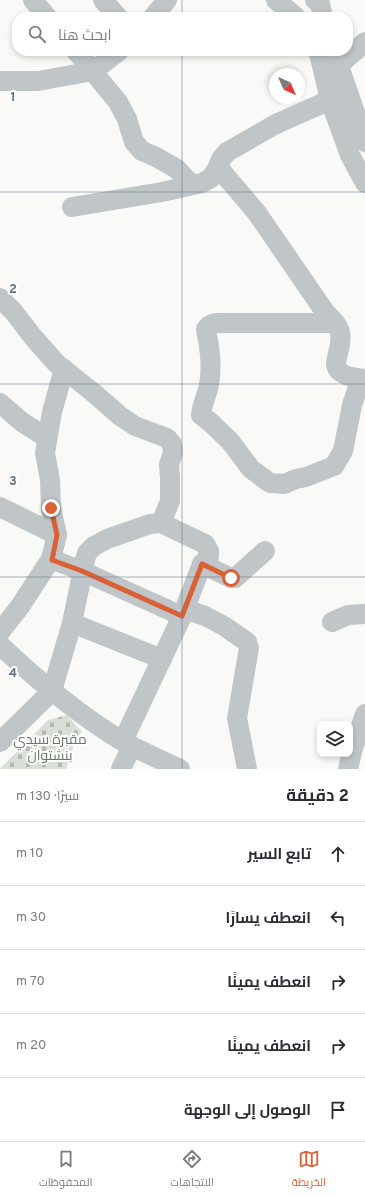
<!DOCTYPE html>
<html lang="ar">
<head>
<meta charset="utf-8">
<style>
  :root { --surface:#fff; --page:#f2f2f3; --text:#2b2b33; --muted:#7c7c81; --line:#e1e1e2; --accent:#da6036 }
  body { margin:0; font-family:Overpass,Cairo,sans-serif; background:var(--page); color:var(--text); direction:rtl }
  .controls { position:absolute; right:12px; bottom:12px; display:grid; overflow:hidden; border-radius:8px; box-shadow:0 2px 6px #0003 }
  .controls button { width:36px; height:36px; display:grid; place-items:center; padding:0; border:0; border-bottom:1px solid var(--line); background:var(--surface); color:var(--text); font:20px sans-serif }
  .compass { position:absolute; left:269px; top:68px; width:36px; height:36px; border-radius:50%; background:var(--surface); box-shadow:0 2px 6px #0003; rotate:136deg }
  .stop { position:absolute; width:12px; height:12px; margin:-9px; border:3px solid #da6036; border-radius:50%; background:#fff }
  .stop.end { background:#da6036; border-color:#fff; box-shadow:0 1px 4px #0008 }
  .list { margin:0; padding:0; list-style:none }
  h2 { display:flex; justify-content:space-between; align-items:center; height:52px; margin:0; padding:0 16px; font-size:17px }
  h2 small { font-size:13px; font-weight:400; color:var(--muted) }
  .list li { display:grid; grid-template-columns:26px 1fr auto; gap:12px; align-items:center; box-sizing:border-box; height:64px; padding:0 16px; border-top:1px solid var(--line) }
  .list b { display:block; font-size:15px; white-space:nowrap }
  .list em { font-size:13px; font-style:normal; color:var(--muted) }
  .icon { flex:none; width:22px; height:22px; fill:none; stroke:currentColor; stroke-width:2; stroke-linecap:round; stroke-linejoin:round }
  .map { position:relative; flex:none; width:365px; height:769px; overflow:hidden; direction:ltr }
  .search { position:absolute; background:var(--surface); box-shadow:0 2px 6px #0003; left:12px; right:12px; top:12px; height:44px; display:flex; align-items:center; gap:10px; box-sizing:border-box; padding:0 14px; border-radius:16px; color:var(--muted); font-size:15px }
  .sheet { height:372px; background:var(--surface) }
  nav { display:flex; justify-content:space-around; align-items:center; box-sizing:border-box; height:56px; border-top:1px solid var(--line); background:var(--surface); font-size:11px; color:var(--muted) }
  nav a { display:grid; justify-items:center; gap:2px }
  nav .on { color:var(--accent) }
  .map>svg:first-child { display:block }
  .cemetery { fill:url(#cemetery-stones) }
  .lines { fill:none; stroke-linecap:round; stroke-linejoin:round }
  .minor { stroke:#c0c5c8; stroke-width:20 }
  .route { stroke:#da6036; stroke-width:5 }
  .grid { fill:none; stroke:#667480; stroke-width:1; stroke-opacity:0.55 }
  .labels { text-anchor:middle; dominant-baseline:central; stroke-width:4; stroke-linejoin:round; paint-order:stroke }
  .park-label { font-size:14px; fill:#677864; stroke:#fff }
  .grid-label { font-size:13px; text-anchor:middle; font-weight:bold; fill:#667480; stroke:#fff; stroke-width:4; stroke-linejoin:round; paint-order:stroke }
</style>
</head>
<body>
<div class="map">
<svg width="365" height="769" viewBox="0 0 365 769">
  <defs>
    <pattern id="cemetery-stones" width="16" height="16" patternUnits="userSpaceOnUse"><rect width="16" height="16" fill="#d9ded6"/><path d="M2 7V4a2 2 0 0 1 4 0v3zM10 15v-3a2 2 0 0 1 4 0v3z" fill="#b4b9b3"/></pattern>
  </defs>
  <rect width="100%" height="100%" fill="#f9f9f7"/>
  <path class="cemetery" d="M67 715 82 732 76 738 66 769H0L48 720Z"/>
  <g class="lines">
    <g class="minor">
      <path d="M33 0 47 17"/>
      <path d="M103 0 118 17"/>
      <path d="M276 0 296 17"/>
      <path d="M315 0 320 4 323 17"/>
      <path d="M153 17 167 0"/>
      <path d="M76 51 118 102 127 119 134 142 142 151 156 157 177 169 192 185"/>
      <path d="M318 51 320 57 330 100 350 155 365 183"/>
      <path d="M334 51 365 142"/>
      <path d="M338 66 365 42"/>
      <path d="M0 81H38L93 71 119 51"/>
      <path d="M218 167 257 213 325 312C331 318 338 325 340 332 341 336 340 341 340 345 339 350 336 359 336 364 337 376 356 378 365 379"/>
      <path d="M72 207 162 192 202 183 211 178 218 167 221 159 227 152 276 124 330 100"/>
      <path d="M0 298 13 311 33 337 56 363 95 394 120 416 135 426 167 438 172 444 173 453 169 464 170 478V501L161 523"/>
      <path d="M335 323H222C214 323 210 323 206 329 206 335 209 341 209 347 211 359 211 373 209 385 207 395 202 404 201 415L210 422 230 441 251 469 270 483 284 484 296 479 306 477 334 466 343 451 352 405 361 379"/>
      <path d="M0 403 22 422 47 438"/>
      <path d="M0 507 57 535 51 559 21 605 0 632"/>
      <path d="M57 535 51 508 50 480 45 453 52 412 64 369"/>
      <path d="M51 559 82 571 182 616"/>
      <path d="M185 609 205 616 224 626 247 642 249 648 237 718 247 769"/>
      <path d="M332 622 348 615 365 614"/>
      <path d="M72 623 162 659"/>
      <path d="M0 645C38 681 78 714 122 741 141 751 161 760 180 769"/>
      <path d="M123 741 182 616 202 564"/>
      <path d="M0 742 52 691 72 623 85 560 87 553 94 546 107 539 150 524 161 523 205 544 209 551V557L202 564 231 578H235L265 551"/>
      <path d="M121 769 132 746"/>
      <path d="M348 769 353 748 365 714"/>
    </g>
  </g>
  <g class="lines">
    <path class="route" d="M51 508 57 535 52 560 82 571 182 616 202 564 231 578"/>
  </g>
  <path class="grid" d="M182 0V17M182 51V769M0 192H365M0 384H365M0 577H365"/>
  <g class="labels">
    <g class="park-label">
      <text x="50" y="740">مقبرة سيدي<tspan x="50" dy="16">بنشتوان</tspan></text>
    </g>
  </g>
  <g class="grid-label">
    <text x="13" y="101">1</text>
    <text x="13" y="293">2</text>
    <text x="13" y="485">3</text>
    <text x="13" y="677">4</text>
  </g>
</svg>
<div class="controls">
<button><svg class="icon" aria-label="layers" viewBox="0 0 24 24"><path d="M12 4l9 5-9 5-9-5zM3 14l9 5 9-5"/></svg></button>
</div>
<svg class="compass" viewBox="-18 -18 36 36"><path d="M0-13l5 13h-10z" fill="#e53935"/><path d="M0 13l5-13h-10z" fill="#7c7c81"/></svg>
<div class="stop" style="left:231px;top:578px"></div>
<div class="stop end" style="left:51px;top:508px"></div>
<div class="search"><svg class="icon" aria-label="search" viewBox="0 0 24 24"><circle cx="10" cy="10" r="6"/><path d="M15 15l6 6"/></svg>ابحث هنا</div>
</div>
<section class="sheet">
<h2>2 دقيقة<small>سيرًا · 130 m</small></h2>
<ul class="list">
<li><svg class="icon" aria-label="ahead" viewBox="0 0 24 24"><path d="M12 20V5M6 11l6-6 6 6"/></svg><div><b>تابع السير</b></div><em>10 m</em></li>
<li><svg class="icon" aria-label="left" viewBox="0 0 24 24"><path d="M17 20v-9H6M10 6l-5 5 5 5"/></svg><div><b>انعطف يسارًا</b></div><em>30 m</em></li>
<li><svg class="icon" aria-label="right" viewBox="0 0 24 24"><path d="M7 20v-9h11M14 6l5 5-5 5"/></svg><div><b>انعطف يمينًا</b></div><em>70 m</em></li>
<li><svg class="icon" aria-label="right" viewBox="0 0 24 24"><path d="M7 20v-9h11M14 6l5 5-5 5"/></svg><div><b>انعطف يمينًا</b></div><em>20 m</em></li>
<li><svg class="icon" aria-label="arrive" viewBox="0 0 24 24"><path d="M6 21V4h12l-3 4 3 4H6"/></svg><div><b>الوصول إلى الوجهة</b></div></li>
</ul>
</section>
<nav>
<a class="on"><svg class="icon" aria-label="map" viewBox="0 0 24 24"><path d="M3 6l6-2 6 2 6-2v14l-6 2-6-2-6 2zM9 4v14M15 6v14"/></svg>الخريطة</a>
<a><svg class="icon" aria-label="directions" viewBox="0 0 24 24"><path d="M12 3l9 9-9 9-9-9zM9 14v-3h6M13 9l2 2-2 2"/></svg>الاتجاهات</a>
<a><svg class="icon" aria-label="saved" viewBox="0 0 24 24"><path d="M7 4h10v16l-5-4-5 4z"/></svg>المحفوظات</a>
</nav>
</body>
</html>
